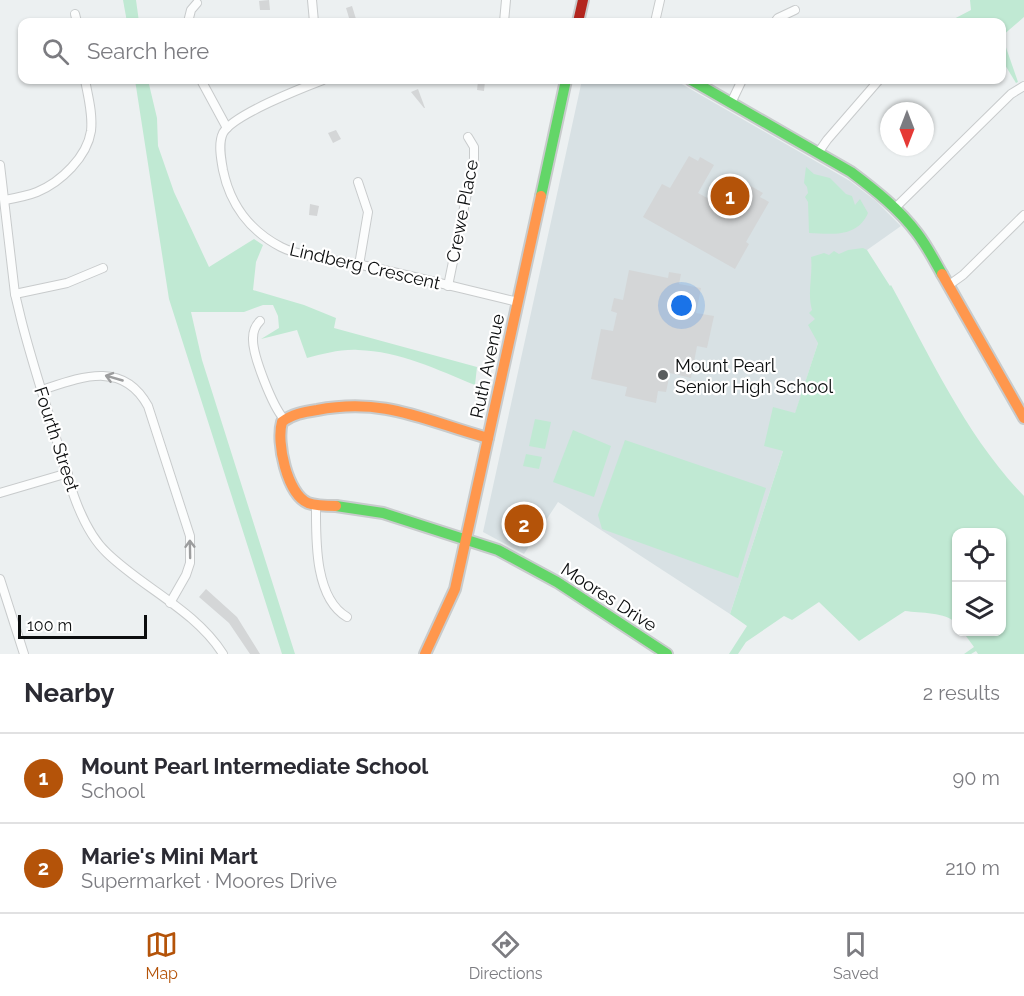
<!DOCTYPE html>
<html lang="en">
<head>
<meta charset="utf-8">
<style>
  :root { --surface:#fff; --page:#f2f2f3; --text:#2b2b33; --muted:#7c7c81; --line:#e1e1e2; --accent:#b45309 }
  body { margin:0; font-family:Raleway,sans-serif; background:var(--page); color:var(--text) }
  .controls { position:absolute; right:18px; bottom:18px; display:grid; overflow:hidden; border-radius:12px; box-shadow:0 2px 4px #0004 }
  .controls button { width:54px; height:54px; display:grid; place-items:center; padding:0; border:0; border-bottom:2px solid var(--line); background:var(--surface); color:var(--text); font:30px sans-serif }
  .compass { position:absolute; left:880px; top:102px; width:54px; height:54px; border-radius:50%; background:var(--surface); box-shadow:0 2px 4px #0004; rotate:180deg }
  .scale { position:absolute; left:18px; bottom:15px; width:129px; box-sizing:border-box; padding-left:6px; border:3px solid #0c0e0f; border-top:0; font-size:16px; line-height:21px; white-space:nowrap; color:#0c0e0f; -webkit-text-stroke:4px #fff; paint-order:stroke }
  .you { position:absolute; left:682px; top:306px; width:21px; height:21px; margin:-15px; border:4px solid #fff; border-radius:50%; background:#1a73e8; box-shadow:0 0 0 9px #1a73e833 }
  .badge { display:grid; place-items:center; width:39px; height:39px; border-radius:50%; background:var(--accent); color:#fff; font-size:20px; font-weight:700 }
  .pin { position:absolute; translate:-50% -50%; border:3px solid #fff; box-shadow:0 2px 6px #0006 }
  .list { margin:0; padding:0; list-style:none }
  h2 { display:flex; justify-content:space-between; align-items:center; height:78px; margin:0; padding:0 24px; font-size:26px }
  h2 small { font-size:20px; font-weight:400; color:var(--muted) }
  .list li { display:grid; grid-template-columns:39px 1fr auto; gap:18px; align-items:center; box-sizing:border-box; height:90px; padding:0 24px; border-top:2px solid var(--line) }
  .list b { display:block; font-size:22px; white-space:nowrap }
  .list p { margin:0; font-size:20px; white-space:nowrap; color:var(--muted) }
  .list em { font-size:20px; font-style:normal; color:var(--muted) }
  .icon { flex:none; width:33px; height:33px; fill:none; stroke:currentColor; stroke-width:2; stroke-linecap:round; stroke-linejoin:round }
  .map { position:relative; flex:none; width:1024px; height:654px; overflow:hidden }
  .search { position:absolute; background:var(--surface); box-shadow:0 2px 4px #0004; left:18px; right:18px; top:18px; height:66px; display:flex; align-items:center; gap:15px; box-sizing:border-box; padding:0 21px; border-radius:12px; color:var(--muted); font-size:22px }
  .sheet { height:258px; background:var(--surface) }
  nav { display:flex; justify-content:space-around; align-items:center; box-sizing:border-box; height:84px; border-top:2px solid var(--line); background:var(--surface); font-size:16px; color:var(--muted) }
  nav a { display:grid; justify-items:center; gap:3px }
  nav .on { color:var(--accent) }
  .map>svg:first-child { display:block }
  .built { fill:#d8e1e4 }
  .green { fill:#c0e9d3 }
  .building { fill:#d4d6d7 }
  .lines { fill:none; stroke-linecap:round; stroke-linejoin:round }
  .street-casing { stroke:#c8cbcc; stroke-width:10 }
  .fast-casing { stroke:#c8cbcc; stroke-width:14 }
  .slow-casing { stroke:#c8cbcc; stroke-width:14 }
  .jam-casing { stroke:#c8cbcc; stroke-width:14 }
  .street { stroke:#fcfdfd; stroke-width:8 }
  .fast { stroke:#63d668; stroke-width:10 }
  .slow { stroke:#ff974d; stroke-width:10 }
  .jam { stroke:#b3261e; stroke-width:10 }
  .oneway { stroke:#9c9d9e }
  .poi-dot { fill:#5a5d5e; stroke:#fff; stroke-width:2 }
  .labels { text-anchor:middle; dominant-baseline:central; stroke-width:4.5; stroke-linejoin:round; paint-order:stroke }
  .street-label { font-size:18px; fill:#0c0e0f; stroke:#fff }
  .poi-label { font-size:18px; fill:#0c0e0f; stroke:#fff; text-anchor:start }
</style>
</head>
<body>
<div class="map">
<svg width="1024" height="654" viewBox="0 0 1024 654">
  <rect width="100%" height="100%" fill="#ecf0f1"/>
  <path class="built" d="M582 80H669L680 83 850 181 876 201 901 226 867 250 818 343 795 414 773 408 783 451 730 614 558 502 524 554 483 532Z"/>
  <g class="green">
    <path d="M123 0H136L139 22H127Z"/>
    <path d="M970 0H1024V17L1002 36V22H948L971 10Z"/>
    <path d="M1002 36 1018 82 1016 83 1002 60Z"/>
    <path d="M135 80H148L157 118 158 146 174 192 209 267 254 239 263 245 256 262 253 290 304 305 336 318 334 328 477 367 475 385C438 370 399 351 358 350 341 349 323 354 307 358L297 330 261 339 279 328 278 316 273 305H263L244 312H191L202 360 295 654H282L169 299Z"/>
    <path d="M806 167 814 174 830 178 846 194 852 196 855 205 860 199 868 213C857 238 832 234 809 233L808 202 805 197 808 193 807 187 804 183Z"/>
    <path d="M863 248 867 250 890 286 891 285C931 358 966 436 1024 496V654H978L976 651 971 654H964L974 647 963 632H1002V532H956V623C946 612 920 613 905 611L859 641 819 602 792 620 784 616 746 642 738 654H729L747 626 730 614 783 451 764 446 773 407 795 413 818 343 808 325 815 319 809 313 812 310C807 293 813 275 811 257L824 253 829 255 834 251 839 254 848 250Z"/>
    <path d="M535 419 551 422 545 449 529 446Z"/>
    <path d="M573 430 611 446 594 497 553 482Z"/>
    <path d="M625 440 766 488 738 578 602 529 598 515Z"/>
    <path d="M526 454 542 457 539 469 523 466Z"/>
  </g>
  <g class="building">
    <path d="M269 0 270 10H260L259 1Z"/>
    <path d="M352 6 356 19 350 21 346 8Z"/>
    <path d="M478 81H485L484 91 477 90Z"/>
    <path d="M418 89 425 108H424L411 92Z"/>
    <path d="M336 130 341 139 333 143 328 133Z"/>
    <path d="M689 156 698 161 700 157 714 165 698 193 713 201 716 196 736 207 749 185 763 193 760 197 769 202 746 242 749 244 735 269 643 217 662 184 670 188Z"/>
    <path d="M310 204 319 206 317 216 309 215Z"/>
    <path d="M629 270 668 278 669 272 681 274 679 284 701 288 696 313 714 316 707 348 697 346 691 378 670 373 666 392 658 391 656 403 625 396 627 387 591 379 601 329 613 331 617 313 611 311 614 298 623 300Z"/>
    <path d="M526 505 537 512 531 522 538 526 530 539 512 528Z"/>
    <path d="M206 589 237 617 260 654H250L229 623 199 597Z"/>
  </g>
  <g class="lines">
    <defs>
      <g id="street">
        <path d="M312 0 314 22"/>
        <path d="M75 14 77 22"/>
        <path d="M188 22 191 10 197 3"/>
        <path d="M504 22 506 0"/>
        <path d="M655 22 660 0"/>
        <path d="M775 22 778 18 795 10"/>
        <path d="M201 80 227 128"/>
        <path d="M323 80C302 88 233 115 223 133 218 143 221 159 223 170 230 204 250 231 281 247 300 257 344 261 366 266 417 277 467 290 518 302"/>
        <path d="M731 103 742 80"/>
        <path d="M818 153 827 140 879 80"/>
        <path d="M0 165 15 294 21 319C30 355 42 392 53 428 65 466 77 525 107 553 143 588 195 610 223 654"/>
        <path d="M358 182 368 212 359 265"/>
        <path d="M5 200C16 198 27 196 37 192 61 182 87 157 91 131 93 114 88 96 85 80"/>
        <path d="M895 208 1011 94 1024 86"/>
        <path d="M949 285 963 275 1024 215"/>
        <path d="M448 286 474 159V147L468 137"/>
        <path d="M15 294 67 283 103 268"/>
        <path d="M260 321C255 326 253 331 253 338 252 355 273 407 284 419"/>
        <path d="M42 390C81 377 123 360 148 406L190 536V563L186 575 170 603"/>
        <path d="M0 493 68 473"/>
        <path d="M316 505C316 538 314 598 347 617"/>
        <path d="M0 579 24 654"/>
      </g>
      <g id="fast">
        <path d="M691 80 851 172C875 190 899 209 917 233 927 246 934 260 942 274"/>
        <path d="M541 196 566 80"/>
        <path d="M336 506 383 513 498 550 557 582 667 654"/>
      </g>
      <g id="slow">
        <path d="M942 274 1024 418"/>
        <path d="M336 506C328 506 316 506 308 503 287 494 276 442 282 422 292 414 304 412 317 410 386 397 425 421 488 438"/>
        <path d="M425 654 455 589 541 196"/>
      </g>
      <path id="jam" d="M578 22 583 0"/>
    </defs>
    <use href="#street" class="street-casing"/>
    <use href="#fast" class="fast-casing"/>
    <use href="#slow" class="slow-casing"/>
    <use href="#jam" class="jam-casing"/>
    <use href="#street" class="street"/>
    <use href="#fast" class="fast"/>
    <use href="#slow" class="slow"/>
    <use href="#jam" class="jam"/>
  </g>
  <defs><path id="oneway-shaft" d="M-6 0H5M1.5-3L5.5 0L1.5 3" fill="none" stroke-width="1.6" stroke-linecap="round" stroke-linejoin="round" transform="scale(1.5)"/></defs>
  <g class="oneway">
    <use href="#oneway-shaft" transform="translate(114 378) rotate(-164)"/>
    <use href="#oneway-shaft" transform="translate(190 549) rotate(-91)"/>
  </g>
  <circle class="poi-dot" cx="663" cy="375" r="6"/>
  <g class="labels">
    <g class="street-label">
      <text transform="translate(462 211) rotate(-79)">Crewe Place</text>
      <text transform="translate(365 266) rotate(13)">Lindberg Crescent</text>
      <text transform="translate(487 366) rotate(-78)">Ruth Avenue</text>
      <text transform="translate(57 439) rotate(72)">Fourth Street</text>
      <text transform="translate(609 597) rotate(33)">Moores Drive</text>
    </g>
    <g class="poi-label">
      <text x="675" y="365">Mount Pearl<tspan x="675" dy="21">Senior High School</tspan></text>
    </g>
  </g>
</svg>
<div class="controls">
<button><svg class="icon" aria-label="locate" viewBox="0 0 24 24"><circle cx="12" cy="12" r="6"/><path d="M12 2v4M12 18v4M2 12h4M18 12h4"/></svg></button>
<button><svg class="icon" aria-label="layers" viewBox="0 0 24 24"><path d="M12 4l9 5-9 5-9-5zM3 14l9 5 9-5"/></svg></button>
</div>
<svg class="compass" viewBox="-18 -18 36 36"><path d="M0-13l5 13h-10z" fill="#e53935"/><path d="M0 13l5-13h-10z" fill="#7c7c81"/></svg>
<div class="scale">100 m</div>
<div class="you"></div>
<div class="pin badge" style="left:730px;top:196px">1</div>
<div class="pin badge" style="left:524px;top:524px">2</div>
<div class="search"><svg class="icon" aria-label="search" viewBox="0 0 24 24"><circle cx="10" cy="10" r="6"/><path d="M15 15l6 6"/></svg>Search here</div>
</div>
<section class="sheet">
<h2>Nearby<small>2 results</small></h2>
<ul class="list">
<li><span class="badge">1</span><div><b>Mount Pearl Intermediate School</b><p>School</p></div><em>90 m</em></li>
<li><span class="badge">2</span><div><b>Marie's Mini Mart</b><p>Supermarket · Moores Drive</p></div><em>210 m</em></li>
</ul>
</section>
<nav>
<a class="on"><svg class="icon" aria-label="map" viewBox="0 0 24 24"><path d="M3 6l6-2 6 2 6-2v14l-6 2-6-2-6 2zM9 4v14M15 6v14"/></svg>Map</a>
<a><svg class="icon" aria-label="directions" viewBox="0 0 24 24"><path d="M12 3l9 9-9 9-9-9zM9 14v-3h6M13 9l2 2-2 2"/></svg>Directions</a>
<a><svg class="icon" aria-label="saved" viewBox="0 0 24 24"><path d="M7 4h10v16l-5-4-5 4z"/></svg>Saved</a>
</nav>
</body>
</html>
